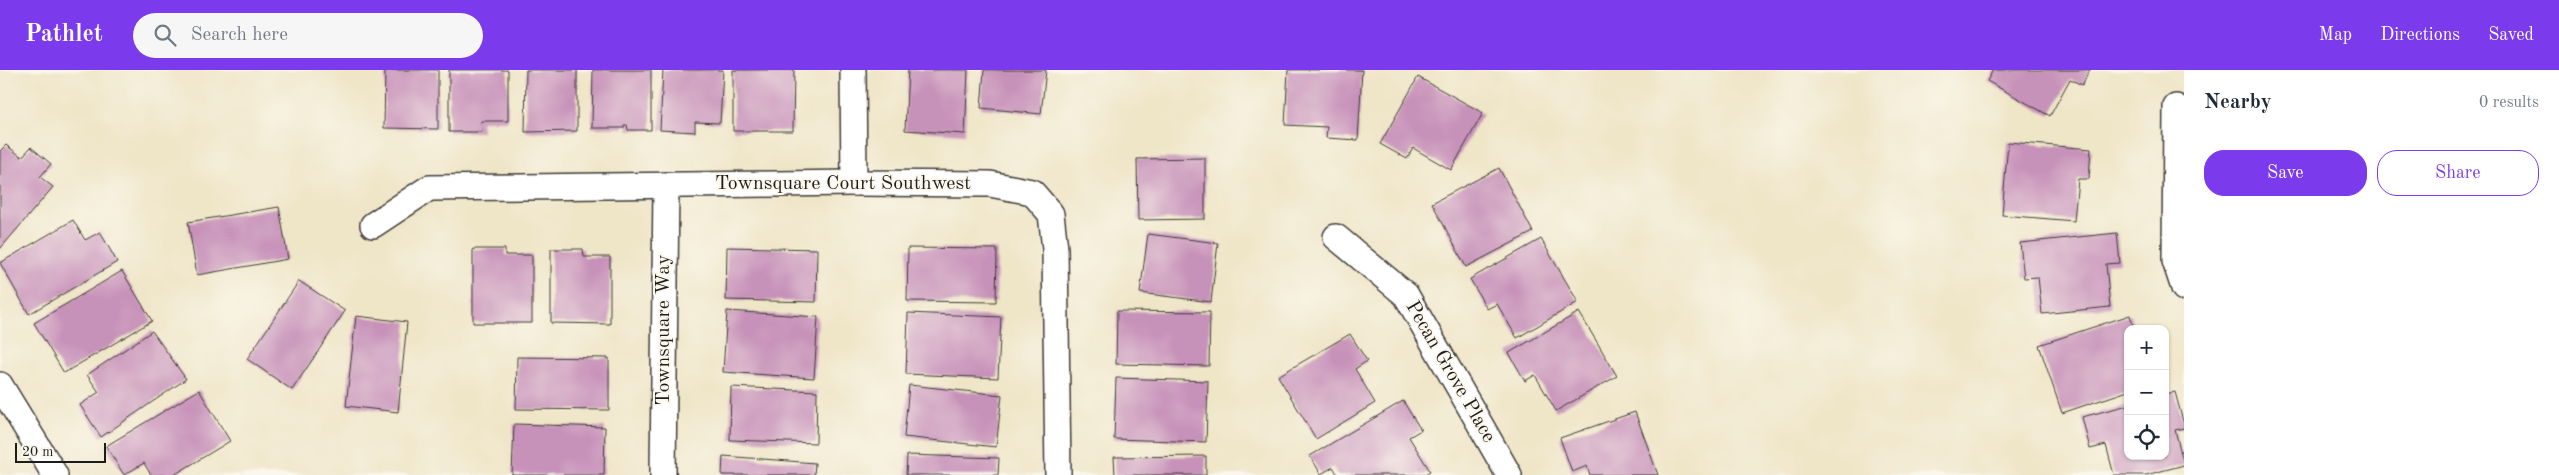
<!DOCTYPE html>
<html lang="en">
<head>
<meta charset="utf-8">
<style>
  :root { --surface:#fff; --page:#f6f6f7; --text:#1f2937; --muted:#747a83; --line:#e0e1e3; --accent:#7c3aed }
  body { margin:0; font-family:"Old Standard TT",serif; background:var(--page); color:var(--text) }
  .controls { position:absolute; right:15px; bottom:15px; display:grid; overflow:hidden; border-radius:10px; box-shadow:0 1px 4px #0004 }
  .controls button { width:45px; height:45px; display:grid; place-items:center; padding:0; border:0; border-bottom:1px solid var(--line); background:var(--surface); color:var(--text); font:25px sans-serif }
  .scale { position:absolute; left:15px; bottom:12px; width:91px; box-sizing:border-box; padding-left:5px; border:2px solid #1c1c1c; border-top:0; font-size:14px; line-height:18px; white-space:nowrap; color:#1c1c1c; -webkit-text-stroke:4px #fbf7ec; paint-order:stroke }
  .list { margin:0; padding:0; list-style:none }
  h2 { display:flex; justify-content:space-between; align-items:center; height:65px; margin:0; padding:0 20px; font-size:21px }
  h2 small { font-size:16px; font-weight:400; color:var(--muted) }
  .actions { display:flex; gap:10px; padding:15px 20px }
  .actions a { flex:1; padding:11px 0; border:1px solid var(--accent); border-radius:20px; text-align:center; font-size:18px; color:var(--accent) }
  .actions .main { background:var(--accent); color:#fff }
  .icon { flex:none; width:28px; height:28px; fill:none; stroke:currentColor; stroke-width:2; stroke-linecap:round; stroke-linejoin:round }
  .map { position:relative; flex:none; width:2184px; height:405px; overflow:hidden }
  header { display:flex; align-items:center; gap:30px; box-sizing:border-box; height:70px; padding:0 25px; background:var(--accent); color:#fff }
  header strong { font-size:24px }
  nav { display:flex; gap:28px; margin-inline-start:auto; font-size:18px }
  .search { width:350px; height:45px; background:var(--page); display:flex; align-items:center; gap:12px; box-sizing:border-box; padding:0 18px; border-radius:28px; color:var(--muted); font-size:19px }
  main { display:flex }
  aside { flex:1; background:var(--surface) }
  .map>svg:first-child { display:block }
  .building { fill:#c792b9 }
  .lines { fill:none; stroke-linecap:round; stroke-linejoin:round }
  .street-casing { stroke:#3c3a36; stroke-width:28 }
  .street { stroke:#fff; stroke-width:25 }
  .labels { text-anchor:middle; dominant-baseline:central; stroke-width:4; stroke-linejoin:round; paint-order:stroke }
  .street-label { font-size:20px; fill:#1c1c1c; stroke:#fbf7ec }
</style>
</head>
<body>
<header>
<strong>Pathlet</strong>
<div class="search"><svg class="icon" aria-label="search" viewBox="0 0 24 24"><circle cx="10" cy="10" r="6"/><path d="M15 15l6 6"/></svg>Search here</div>
<nav><a>Map</a><a>Directions</a><a>Saved</a></nav>
</header>
<main>
<div class="map">
<svg width="2184" height="405" viewBox="0 0 2184 405">
  <rect width="100%" height="100%" fill="#fbf7ec"/>
  <filter id="ink" filterUnits="userSpaceOnUse"><feTurbulence type="fractalNoise" baseFrequency=".02" numOctaves="2"/><feDisplacementMap in="SourceGraphic" scale="10" xChannelSelector="R" yChannelSelector="G"/><feConvolveMatrix kernelMatrix="1 2 1 2 8 2 1 2 1" color-interpolation-filters="sRGB"/></filter>
  <filter id="wash" filterUnits="userSpaceOnUse"><feTurbulence type="fractalNoise" baseFrequency=".0096" numOctaves="4" result="noise"/><feDisplacementMap in="SourceGraphic" scale="20" xChannelSelector="R" yChannelSelector="G"/><feGaussianBlur stdDeviation="1.12" result="paint"/><feColorMatrix in="noise" values="0 0 0 0 0 0 0 0 0 0 0 0 0 0 0 0 0 1.4 0 .05"/><feComposite in="paint" operator="in"/></filter>
  <g filter="url(#wash)">
    <rect width="100%" height="100%" fill="#efe5c7"/>
    <g id="blocks">
      <g class="building">
        <path d="M385 0H438V59L384 58Z"/>
        <path d="M449 0H508V51H481L482 62H449Z"/>
        <path d="M526 0H577V61L525 62Z"/>
        <path d="M593 0H651V60H628L627 55H624V58H592Z"/>
        <path d="M663 0H723L720 53 695 52V62L660 60Z"/>
        <path d="M733 0H794L793 61H733Z"/>
        <path d="M908 0H968L965 64 905 60Z"/>
        <path d="M984 0H1046L1041 44 981 38Z"/>
        <path d="M1288 0H1362L1358 70 1326 68 1327 57 1285 55Z"/>
        <path d="M1993 0H2090L2082 15 2070 9 2050 46 1987 11Z"/>
        <path d="M1418 7 1483 43 1451 100 1413 78 1407 89 1380 74Z"/>
        <path d="M2008 72 2091 79 2089 109H2078L2074 151 2002 145Z"/>
        <path d="M6 75 22 87 31 77 51 94 40 107 53 117 0 179V81Z"/>
        <path d="M1205 88V149L1138 150 1137 89Z"/>
        <path d="M1499 98 1533 162 1466 197 1432 133Z"/>
        <path d="M279 137 288 189 197 205 188 152Z"/>
        <path d="M73 150 85 170 100 162 117 192 29 244 0 193Z"/>
        <path d="M2117 163 2120 193 2106 194 2110 237 2042 244 2038 207 2024 208 2020 173Z"/>
        <path d="M1148 164 1218 173 1211 232 1140 223Z"/>
        <path d="M1541 169 1578 232 1517 268 1497 234 1487 239 1470 209Z"/>
        <path d="M727 177 817 179 816 232 726 230Z"/>
        <path d="M908 178 997 179 996 232 907 231Z"/>
        <path d="M473 179H505V185H532V253H473Z"/>
        <path d="M551 179H583L584 187H610V254L551 253Z"/>
        <path d="M122 201 152 251 64 303 34 253Z"/>
        <path d="M299 211 345 241 292 320 247 289Z"/>
        <path d="M727 241 818 247 814 308 723 302Z"/>
        <path d="M1117 241 1210 242 1209 296 1116 294Z"/>
        <path d="M1579 242 1617 306 1556 341 1535 305 1525 311 1509 283Z"/>
        <path d="M908 243 1001 247 998 308 906 304Z"/>
        <path d="M2130 245 2134 259H2128V321L2062 343 2039 275Z"/>
        <path d="M356 246 407 252 398 342 346 336Z"/>
        <path d="M152 261 186 309 101 367 80 335 99 322 87 305Z"/>
        <path d="M1350 264 1367 291 1355 299 1375 333 1316 369 1278 306Z"/>
        <path d="M517 287 609 288V340L516 339Z"/>
        <path d="M1116 308 1208 311 1206 372 1114 369Z"/>
        <path d="M909 315 1002 325 996 377 904 367Z"/>
        <path d="M731 317 817 321 816 373 730 370Z"/>
        <path d="M199 320 230 371 174 405H151L144 393 124 405 106 376Z"/>
        <path d="M2175 322 2184 355V358L2175 360 2184 395 2146 405H2114L2106 375 2090 379 2082 347 2128 335V386H2165V324Z"/>
        <path d="M1403 331 1421 360 1409 367 1430 401 1423 405H1338L1333 397 1321 404 1310 386Z"/>
        <path d="M1635 342 1658 405H1590L1587 396 1572 402 1560 368Z"/>
        <path d="M514 354 605 357 604 405H512Z"/>
        <path d="M907 385 999 388 998 405H906Z"/>
        <path d="M723 386 815 393 814 405H722Z"/>
        <path d="M1206 386V405H1115L1114 387Z"/>
      </g>
    </g>
  </g>
  <g filter="url(#ink)">
    <use href="#blocks" fill-opacity="0" stroke="#3c3a36" stroke-width="1"/>
    <g class="lines">
      <defs>
        <g id="street">
          <path d="M853 0 854 113"/>
          <path d="M2176 37 2175 191 2184 218"/>
          <path d="M373 155 429 118 854 113 990 114 1032 122 1051 144 1055 179 1058 405"/>
          <path d="M1336 167 1406 225 1509 405"/>
          <path d="M0 315 55 405"/>
          <path d="M663 405 666 115"/>
        </g>
      </defs>
      <use href="#street" class="street-casing"/>
      <use href="#street" class="street"/>
    </g>
  </g>
  <g class="labels">
    <g class="street-label">
      <text x="843" y="114">Townsquare Court Southwest</text>
      <text transform="translate(664 260) rotate(-90)">Townsquare Way</text>
      <text transform="translate(1450 302) rotate(60)">Pecan Grove Place</text>
    </g>
  </g>
</svg>
<div class="controls">
<button>+</button>
<button>−</button>
<button><svg class="icon" aria-label="locate" viewBox="0 0 24 24"><circle cx="12" cy="12" r="6"/><path d="M12 2v4M12 18v4M2 12h4M18 12h4"/></svg></button>
</div>
<div class="scale">20 m</div>
</div>
<aside>
<h2>Nearby<small>0 results</small></h2>
<ul class="list">
</ul>
<div class="actions"><a class="main">Save</a><a>Share</a></div>
</aside>
</main>
</body>
</html>
